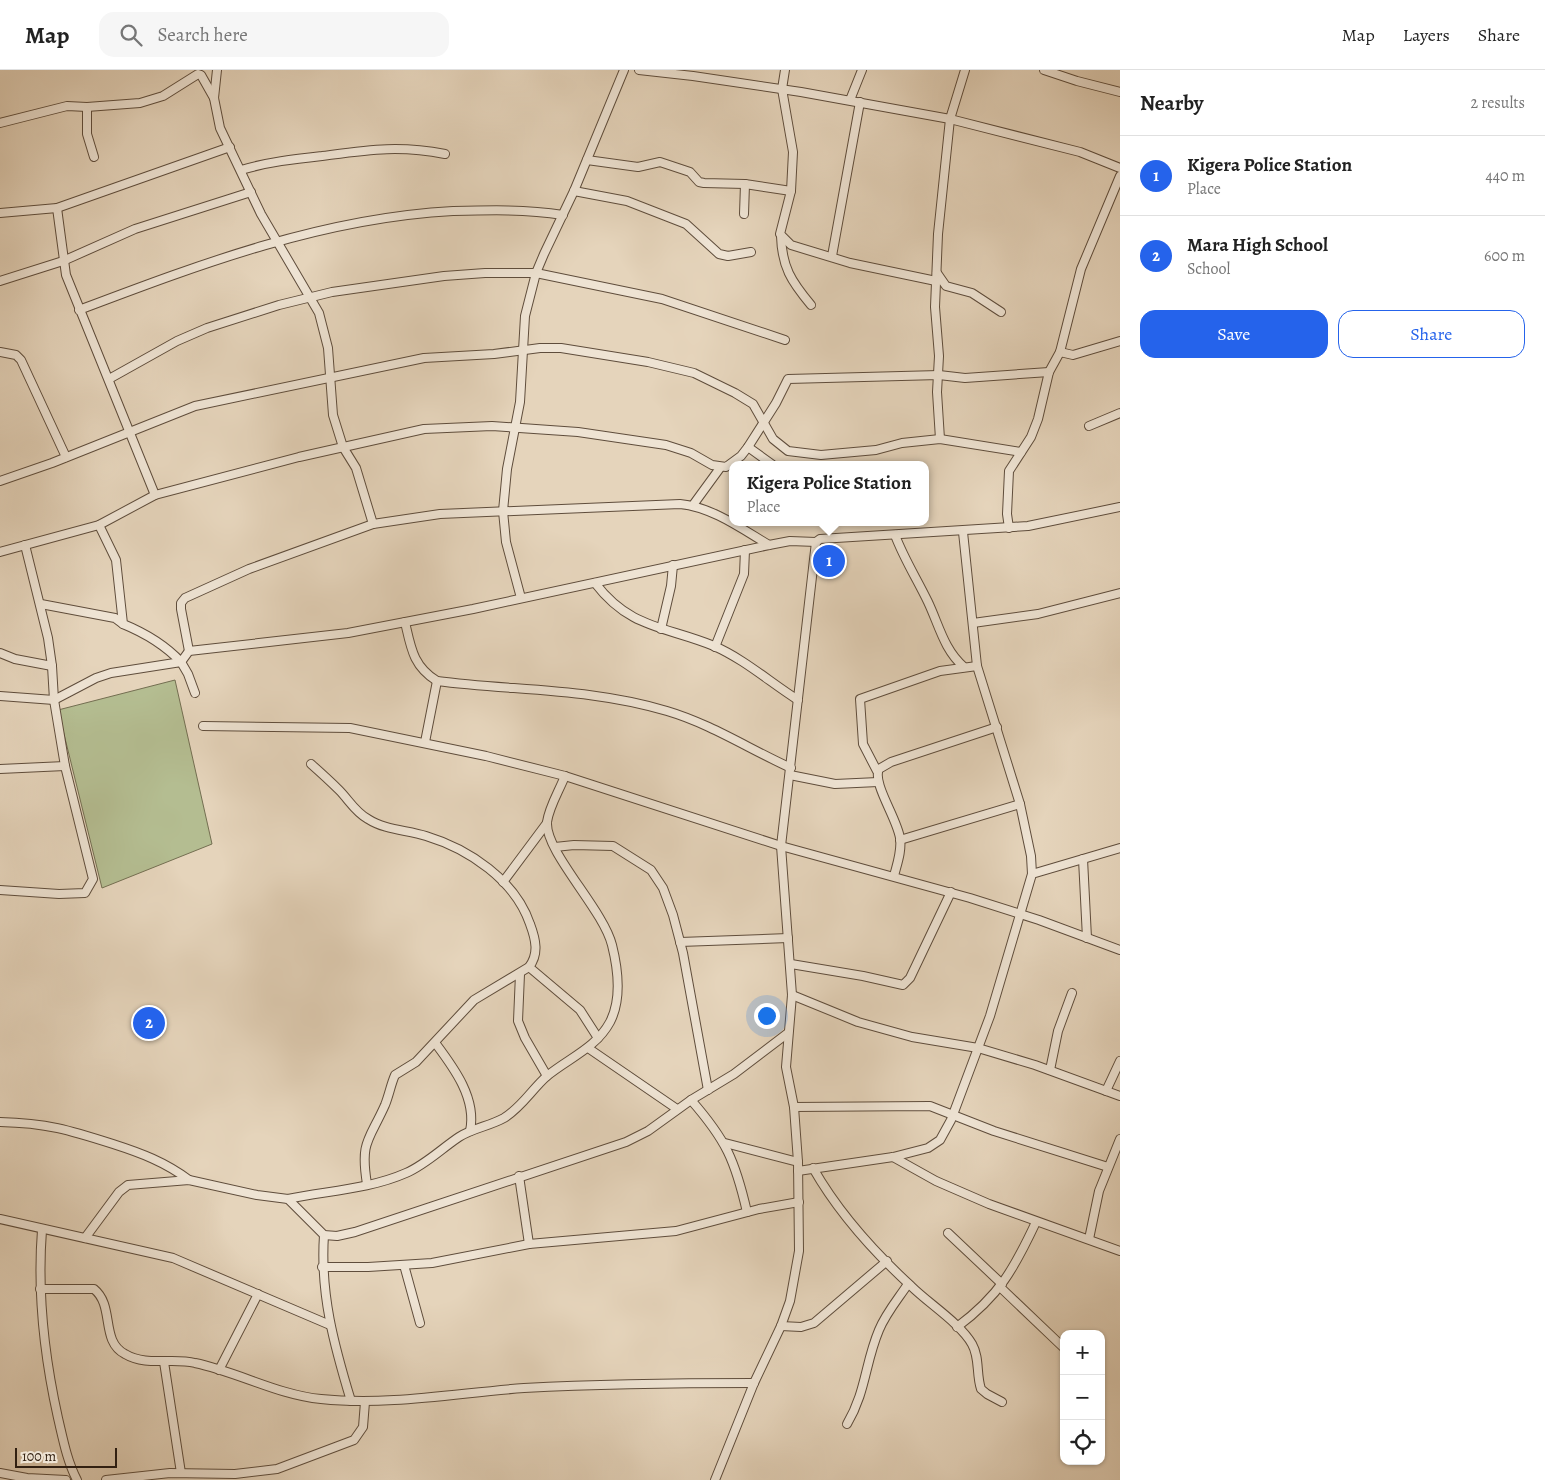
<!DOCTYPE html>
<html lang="en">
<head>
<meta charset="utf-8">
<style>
  :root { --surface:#fff; --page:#f6f6f6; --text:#222; --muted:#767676; --line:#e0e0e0; --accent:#2563eb }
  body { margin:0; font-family:Alegreya,serif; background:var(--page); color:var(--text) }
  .controls { position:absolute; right:15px; bottom:15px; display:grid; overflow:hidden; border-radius:10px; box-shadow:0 1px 4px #0004 }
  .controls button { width:45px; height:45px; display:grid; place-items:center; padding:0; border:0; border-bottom:1px solid var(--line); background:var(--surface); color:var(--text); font:25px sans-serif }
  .scale { position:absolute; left:15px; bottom:12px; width:102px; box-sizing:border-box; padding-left:5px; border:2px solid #322011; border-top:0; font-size:14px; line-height:18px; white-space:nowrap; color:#322011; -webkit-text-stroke:4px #eee3d3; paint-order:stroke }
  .you { position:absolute; left:766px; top:945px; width:18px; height:18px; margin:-12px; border:4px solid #fff; border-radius:50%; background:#1a73e8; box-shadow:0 0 0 8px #1a73e833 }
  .badge { display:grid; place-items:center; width:32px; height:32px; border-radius:50%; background:var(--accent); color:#fff; font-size:16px; font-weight:700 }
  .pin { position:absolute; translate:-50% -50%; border:2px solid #fff; box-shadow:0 1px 5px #0006 }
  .popup { position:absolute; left:729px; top:391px; width:200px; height:65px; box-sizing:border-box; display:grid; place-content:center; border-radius:10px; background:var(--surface); filter:drop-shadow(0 1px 4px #0005); font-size:16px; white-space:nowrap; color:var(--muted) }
  .popup b { font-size:19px; color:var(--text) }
  .popup::after { content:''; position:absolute; left:50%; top:100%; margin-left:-10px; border:10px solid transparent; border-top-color:var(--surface) }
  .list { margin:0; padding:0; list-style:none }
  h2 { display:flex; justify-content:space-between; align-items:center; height:65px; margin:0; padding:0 20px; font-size:21px }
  h2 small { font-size:16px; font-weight:400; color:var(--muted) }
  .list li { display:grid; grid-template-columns:32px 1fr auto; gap:15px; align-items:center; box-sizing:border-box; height:80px; padding:0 20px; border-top:1px solid var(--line) }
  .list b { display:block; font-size:19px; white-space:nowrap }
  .list p { margin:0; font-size:16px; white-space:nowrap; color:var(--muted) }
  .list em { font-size:16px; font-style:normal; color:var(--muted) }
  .actions { display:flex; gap:10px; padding:15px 20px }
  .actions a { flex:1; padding:11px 0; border:1px solid var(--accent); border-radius:15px; text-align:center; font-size:18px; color:var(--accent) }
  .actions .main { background:var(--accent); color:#fff }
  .icon { flex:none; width:28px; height:28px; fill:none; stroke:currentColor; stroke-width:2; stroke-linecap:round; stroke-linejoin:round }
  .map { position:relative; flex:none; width:1120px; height:1410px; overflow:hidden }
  header { display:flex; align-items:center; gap:30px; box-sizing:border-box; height:70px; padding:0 25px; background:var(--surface); border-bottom:1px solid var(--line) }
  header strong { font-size:24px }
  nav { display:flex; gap:28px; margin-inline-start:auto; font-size:18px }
  .search { width:350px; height:45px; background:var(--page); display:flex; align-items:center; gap:12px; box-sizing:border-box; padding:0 18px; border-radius:15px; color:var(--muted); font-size:19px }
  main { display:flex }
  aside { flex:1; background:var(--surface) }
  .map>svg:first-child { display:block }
  .green { fill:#b4bd91; stroke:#736e51 }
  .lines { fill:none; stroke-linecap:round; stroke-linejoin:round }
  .minor-casing { stroke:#5f4d3c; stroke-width:10 }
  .minor { stroke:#eee3d3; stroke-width:8 }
</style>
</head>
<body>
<header>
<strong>Map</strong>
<div class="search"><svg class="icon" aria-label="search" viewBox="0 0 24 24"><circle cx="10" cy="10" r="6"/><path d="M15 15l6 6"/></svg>Search here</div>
<nav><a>Map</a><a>Layers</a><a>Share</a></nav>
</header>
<main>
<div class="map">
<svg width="1120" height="1410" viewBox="0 0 1120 1410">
  <rect width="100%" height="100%" fill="#e5d4bb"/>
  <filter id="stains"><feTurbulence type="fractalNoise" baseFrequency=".004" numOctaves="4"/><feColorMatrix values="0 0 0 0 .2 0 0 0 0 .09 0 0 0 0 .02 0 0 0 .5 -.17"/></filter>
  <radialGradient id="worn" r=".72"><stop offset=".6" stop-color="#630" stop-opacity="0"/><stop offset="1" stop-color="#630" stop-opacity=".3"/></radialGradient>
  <path class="green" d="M175 610 212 774 102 818 58 640Z"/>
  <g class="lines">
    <defs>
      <g id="minor">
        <path d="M217 0 214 28 220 58 261 144 319 243 328 278 333 345 343 377 356 398 373 454"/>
        <path d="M639 0 693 6 801 22 950 49 1080 82 1120 98"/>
        <path d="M785 0 782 19 793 82 791 121 780 164 791 175 850 193 936 211"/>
        <path d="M1044 0 1077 11 1120 22"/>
        <path d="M850 30 862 0"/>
        <path d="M87 37V64L94 87"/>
        <path d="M0 53 67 36 87 37 140 33 163 26 198 4 201 5 214 28"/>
        <path d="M587 90 638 97 660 92 690 102 699 112 704 113 745 114 791 121"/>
        <path d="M241 100C268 92 294 89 322 86 368 80 398 75 445 84"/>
        <path d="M574 121 627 131 686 154 719 184 728 186 751 182"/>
        <path d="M57 138 66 205 155 425"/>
        <path d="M0 143 57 138 230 77"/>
        <path d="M744 144 745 114"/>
        <path d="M781 166C782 197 791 211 811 235"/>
        <path d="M832 186 860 32"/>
        <path d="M937 203 946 216 972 223 1001 242"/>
        <path d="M0 211 63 191 135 159 251 122"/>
        <path d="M79 240C201 194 322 148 453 141 490 140 526 139 563 145"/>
        <path d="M0 282 16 285 21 290 66 387"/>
        <path d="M1060 282 1073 285 1120 271"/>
        <path d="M109 309 177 271 207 258 279 235 332 222 444 206 485 203H536L662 229 785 270"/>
        <path d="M1089 356 1120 343"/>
        <path d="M940 369 937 322 939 286 935 237 938 164 950 49 965 0"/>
        <path d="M748 377 773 395"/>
        <path d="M0 411 52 393 195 336 424 288 494 284 540 278H561L648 292 694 303 735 323 753 334 773 369 788 381 821 385 876 380 902 373 940 369 1021 382"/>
        <path d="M693 435 720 398"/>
        <path d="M99 455 116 490 123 554C145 563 164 574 181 592L189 581 348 563 473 539 769 475 790 471 816 472"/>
        <path d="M1009 458 1007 444 1009 401 1031 367 1038 349 1049 302 1060 282 1081 199 1120 106"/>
        <path d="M963 462 977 596 1020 734 1031 786 1032 804"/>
        <path d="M895 465C904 489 917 509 928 532 939 555 944 580 964 597"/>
        <path d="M0 482 99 455 155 425 299 387 424 359 492 356 578 362 666 375 691 383 712 395 726 397 741 386 748 377 776 333 788 309 939 305 965 308 1049 302"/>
        <path d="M595 513C630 559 665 556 714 576 744 589 771 613 798 630"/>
        <path d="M521 528 506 472 503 441 507 399 520 332 525 246 536 203 544 184 574 121 624 0"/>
        <path d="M41 534 115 548 123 554"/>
        <path d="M405 552C411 578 413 596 437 611 514 621 591 618 667 641 711 654 749 679 791 698"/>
        <path d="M973 553 1038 544 1120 523"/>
        <path d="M661 559 671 516 673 495"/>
        <path d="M715 577 744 504 745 480"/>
        <path d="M189 581 181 539V533L185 528 249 499 373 454 440 444 680 434C712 437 742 459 769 475"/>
        <path d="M0 583 15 589 52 596"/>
        <path d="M0 626 54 630 96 608 111 603 181 592 188 604 195 623"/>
        <path d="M203 656 350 658 486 686 565 706 781 776 970 828 1039 850 1120 880"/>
        <path d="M425 672 437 611"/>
        <path d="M311 694C320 702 330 711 339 720 349 730 355 742 368 749 385 760 407 760 426 766 469 779 515 810 530 854 536 870 539 884 529 897L474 930 416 992 395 1005C391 1014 389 1025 385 1035 369 1071 360 1071 367 1114"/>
        <path d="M0 699 65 696"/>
        <path d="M877 701 863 674 860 629 940 601 977 596"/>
        <path d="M790 705 835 714 878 712"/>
        <path d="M900 770 1020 734"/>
        <path d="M555 777 574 775 613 776 651 800 663 818 673 845 683 883 708 1020"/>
        <path d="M1083 789 1087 868"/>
        <path d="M894 806C897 794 902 781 900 768 897 748 872 713 879 699L891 692 997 657"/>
        <path d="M503 812 547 753"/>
        <path d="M0 820 59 824 85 823 93 809 65 696 54 630 52 596 48 568 25 475"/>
        <path d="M680 872 788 868"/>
        <path d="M791 894 863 906 903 915 910 908 951 822"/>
        <path d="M529 897 580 940 598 968"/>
        <path d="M520 904 518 951 525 968 547 1006"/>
        <path d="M792 925 858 952 912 967 978 978 1035 995 1120 1026"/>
        <path d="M436 974C454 998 477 1029 470 1061"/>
        <path d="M588 978 677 1039"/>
        <path d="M1050 1000 1058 961 1072 923"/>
        <path d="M1106 1021 1120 991"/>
        <path d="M691 1030C726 1070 735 1090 747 1142"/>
        <path d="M794 1037 930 1036 994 1061 1108 1097"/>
        <path d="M0 1052C47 1053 69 1060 113 1074 141 1083 165 1092 189 1110"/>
        <path d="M725 1073 798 1092"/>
        <path d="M893 1087 936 1111 989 1134 1120 1181"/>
        <path d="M813 1098C838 1142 874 1182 911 1216 928 1233 961 1254 972 1274 980 1288 976 1304 981 1319L987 1324 1002 1332"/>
        <path d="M798 1101 893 1087 928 1078 940 1070 951 1050 990 946 1032 804 1120 778"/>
        <path d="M519 1106 529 1174"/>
        <path d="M288 1129C326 1121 370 1119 406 1103 425 1095 441 1079 459 1067 473 1058 490 1056 504 1048 522 1037 532 1019 547 1006 569 988 596 978 610 952 622 929 618 899 612 875 603 839 545 782 547 752 549 737 559 721 565 706"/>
        <path d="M0 1149 173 1188 330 1255"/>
        <path d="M42 1160C37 1224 44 1285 58 1348 63 1369 67 1391 77 1410"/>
        <path d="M948 1163 1002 1214"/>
        <path d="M324 1165C320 1224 334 1275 351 1331"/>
        <path d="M85 1168 119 1122 128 1115 189 1110 257 1125 288 1129 324 1165 337 1166 355 1162 626 1072 648 1061 691 1030 734 1004 788 963"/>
        <path d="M1089 1169 1099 1121 1120 1069"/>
        <path d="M404 1195 420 1253"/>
        <path d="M322 1197H368L432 1193 529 1174 676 1161 759 1139 799 1132"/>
        <path d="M1000 1217 1064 1278"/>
        <path d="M40 1219H94C115 1236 100 1271 125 1284 147 1297 172 1287 195 1293 238 1302 278 1325 321 1329 389 1336 457 1323 524 1318 600 1314 678 1313 754 1313"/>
        <path d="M781 1256 801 1257 814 1253 887 1191"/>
        <path d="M957 1257C999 1226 1014 1199 1036 1152"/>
        <path d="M164 1292 181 1403"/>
        <path d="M219 1300 258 1224"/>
        <path d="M847 1354C866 1322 865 1293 879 1260 886 1243 898 1229 908 1214"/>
        <path d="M0 1403 27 1408 66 1410"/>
        <path d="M106 1410 170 1403 235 1404 277 1399 354 1370 363 1357 365 1332"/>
        <path d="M715 1410 754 1313 781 1256 790 1231 799 1181 798 1092 794 1037 786 997 792 925 781 776 816 472 820 469 1028 456 1120 437"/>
      </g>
    </defs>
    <use href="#minor" class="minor-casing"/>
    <use href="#minor" class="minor"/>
  </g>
  <rect width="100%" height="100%" filter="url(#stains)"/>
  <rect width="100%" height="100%" fill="url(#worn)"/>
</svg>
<div class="controls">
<button>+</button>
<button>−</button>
<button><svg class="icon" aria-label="locate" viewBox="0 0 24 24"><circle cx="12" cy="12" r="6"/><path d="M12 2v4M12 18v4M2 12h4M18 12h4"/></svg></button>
</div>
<div class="scale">100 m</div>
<div class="you"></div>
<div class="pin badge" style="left:829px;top:491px">1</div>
<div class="popup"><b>Kigera Police Station</b>Place</div>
<div class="pin badge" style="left:149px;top:953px">2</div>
</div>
<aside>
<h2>Nearby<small>2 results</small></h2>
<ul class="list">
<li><span class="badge">1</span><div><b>Kigera Police Station</b><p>Place</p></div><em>440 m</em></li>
<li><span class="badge">2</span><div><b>Mara High School</b><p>School</p></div><em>600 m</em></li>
</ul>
<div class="actions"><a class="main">Save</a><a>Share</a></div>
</aside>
</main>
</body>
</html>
